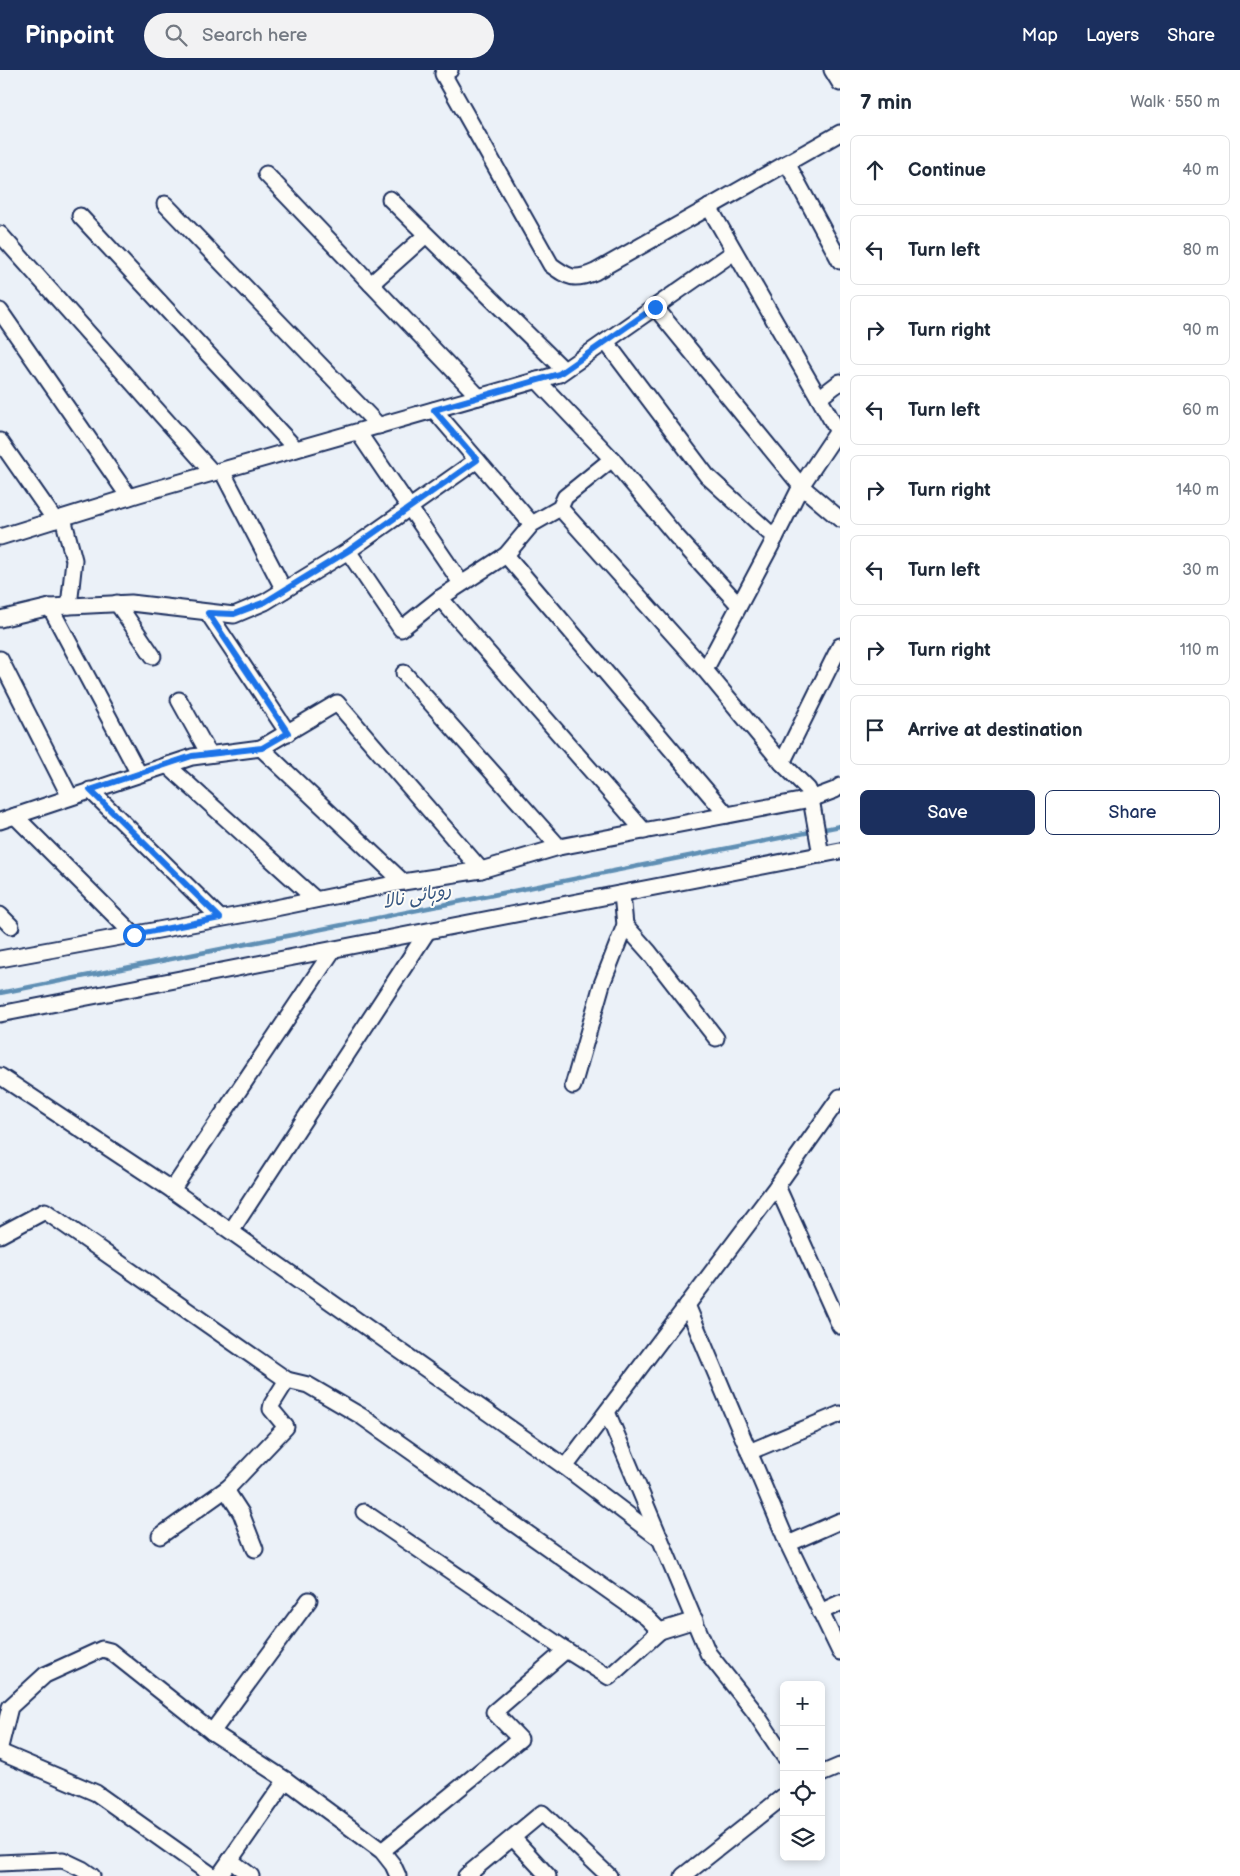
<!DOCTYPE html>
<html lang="en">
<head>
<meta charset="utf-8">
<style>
  :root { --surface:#fff; --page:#f2f2f3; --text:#1f2937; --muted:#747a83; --line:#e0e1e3; --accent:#1b2f5e }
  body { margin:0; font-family:"Balsamiq Sans","Playpen Sans Arabic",sans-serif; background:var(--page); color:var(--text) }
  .controls { position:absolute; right:15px; bottom:15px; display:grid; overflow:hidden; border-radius:8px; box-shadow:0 2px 8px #0003 }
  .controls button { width:45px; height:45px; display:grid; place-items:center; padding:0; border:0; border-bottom:1px solid var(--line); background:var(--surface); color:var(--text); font:25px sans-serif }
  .stop { position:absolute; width:15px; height:15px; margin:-11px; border:4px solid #1a73e8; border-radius:50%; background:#fff }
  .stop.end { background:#1a73e8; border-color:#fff; box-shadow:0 1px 5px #0008 }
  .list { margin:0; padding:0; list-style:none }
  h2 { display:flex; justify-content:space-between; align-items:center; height:65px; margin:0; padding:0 20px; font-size:21px }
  h2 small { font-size:16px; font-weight:400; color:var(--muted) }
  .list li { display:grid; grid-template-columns:32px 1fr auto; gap:15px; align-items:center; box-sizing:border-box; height:70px; margin:0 10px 10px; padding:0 10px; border:1px solid var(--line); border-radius:8px }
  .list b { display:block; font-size:19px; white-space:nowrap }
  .list em { font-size:16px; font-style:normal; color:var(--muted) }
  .actions { display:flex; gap:10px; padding:15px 20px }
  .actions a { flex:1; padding:11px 0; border:1px solid var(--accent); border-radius:8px; text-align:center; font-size:18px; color:var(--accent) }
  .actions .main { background:var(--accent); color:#fff }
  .icon { flex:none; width:28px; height:28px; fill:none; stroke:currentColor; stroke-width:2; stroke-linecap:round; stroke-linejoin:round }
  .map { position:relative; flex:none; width:840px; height:1806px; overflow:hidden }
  header { display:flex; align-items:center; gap:30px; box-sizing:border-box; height:70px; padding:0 25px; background:var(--accent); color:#fff }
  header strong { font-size:24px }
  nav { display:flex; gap:28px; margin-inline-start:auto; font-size:18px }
  .search { width:350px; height:45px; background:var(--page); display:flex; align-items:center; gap:12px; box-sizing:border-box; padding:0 18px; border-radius:28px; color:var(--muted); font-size:19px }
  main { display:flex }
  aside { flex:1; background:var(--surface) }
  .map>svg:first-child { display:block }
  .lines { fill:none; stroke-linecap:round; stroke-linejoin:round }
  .stream { stroke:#5f8fb4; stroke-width:4.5 }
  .minor-casing { stroke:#1b2f5e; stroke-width:19 }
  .minor { stroke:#fdfcf7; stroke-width:15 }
  .route { stroke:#1a73e8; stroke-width:6 }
  .labels { text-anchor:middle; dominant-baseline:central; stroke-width:4; stroke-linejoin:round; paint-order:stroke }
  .water-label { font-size:18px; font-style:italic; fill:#375782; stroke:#fdfcf7 }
</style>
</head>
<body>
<header>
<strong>Pinpoint</strong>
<div class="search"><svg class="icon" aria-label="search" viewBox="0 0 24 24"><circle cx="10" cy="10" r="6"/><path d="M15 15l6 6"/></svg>Search here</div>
<nav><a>Map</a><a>Layers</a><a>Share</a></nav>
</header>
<main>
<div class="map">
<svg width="840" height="1806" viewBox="0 0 840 1806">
  <rect width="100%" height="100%" fill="#ebf1f8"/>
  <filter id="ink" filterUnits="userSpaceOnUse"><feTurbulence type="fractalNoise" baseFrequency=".02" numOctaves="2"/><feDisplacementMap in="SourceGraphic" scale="10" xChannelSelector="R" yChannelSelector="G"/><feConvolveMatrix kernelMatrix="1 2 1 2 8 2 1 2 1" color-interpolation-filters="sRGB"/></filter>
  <g filter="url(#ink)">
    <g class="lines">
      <path class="stream" d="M0 923 840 756"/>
      <defs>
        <g id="minor">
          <path d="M450 0 443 4 551 195C569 208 574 211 595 202L840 63"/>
          <path d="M832 0 840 13"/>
          <path d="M787 93 840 191"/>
          <path d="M266 104 479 327"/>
          <path d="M390 129 564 300"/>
          <path d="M165 134 379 356"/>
          <path d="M709 137 819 328"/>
          <path d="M80 146 296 379"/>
          <path d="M0 164 213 403"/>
          <path d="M371 214 426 165"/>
          <path d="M655 237 801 416 840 449"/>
          <path d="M0 241 129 427"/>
          <path d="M606 272 707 406 775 468"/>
          <path d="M537 310 612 389 676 466 739 535"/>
          <path d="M840 312 819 328 840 365"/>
          <path d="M434 340 477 390"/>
          <path d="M358 362 461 513"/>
          <path d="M0 371 55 450"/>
          <path d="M222 401 284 520"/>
          <path d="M560 438 705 600"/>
          <path d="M63 448 74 490 69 536"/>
          <path d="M532 454 477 390 348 481 401 559 440 528 506 485 532 454 560 438 565 427 612 389"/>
          <path d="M0 467 139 424 559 304 734 182"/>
          <path d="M506 485 727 745"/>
          <path d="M440 528 644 761"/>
          <path d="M117 533 153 586"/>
          <path d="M50 537 139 704"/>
          <path d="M208 543 288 663"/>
          <path d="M0 549 50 537 131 533 234 545 265 532 348 481"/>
          <path d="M0 589 70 727"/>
          <path d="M404 603 559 777"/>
          <path d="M179 630 209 684"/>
          <path d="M261 678 337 633 481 800"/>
          <path d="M782 693 840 576"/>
          <path d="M167 695 315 829"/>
          <path d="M90 720 220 848"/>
          <path d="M15 746 134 865"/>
          <path d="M0 751 192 687 261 678 403 812"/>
          <path d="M821 785 811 729 808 719 782 693 705 600 775 468 801 416 838 361"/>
          <path d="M0 845 11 856"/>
          <path d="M625 855 649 882 716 968"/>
          <path d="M0 889 251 843 403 812 481 800 559 777 811 729 835 720 840 716"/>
          <path d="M0 944 840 781"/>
          <path d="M0 1006 172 1120 565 1397 777 1116 840 1027"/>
          <path d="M573 1016 602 914 625 855 622 824"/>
          <path d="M777 1116 840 1256"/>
          <path d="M172 1120 333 880"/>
          <path d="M231 1161 427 862"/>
          <path d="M0 1165 45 1141 287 1310 308 1315 361 1346 646 1547 660 1561 695 1550"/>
          <path d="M687 1235 788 1474 840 1582"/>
          <path d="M607 1342 708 1583 754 1641 784 1686"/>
          <path d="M749 1382 840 1344"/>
          <path d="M565 1397 660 1469"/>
          <path d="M364 1442 566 1580"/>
          <path d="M160 1466 229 1417"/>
          <path d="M788 1474 840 1451"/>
          <path d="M255 1479 241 1443 228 1423 229 1417 286 1357 271 1339 272 1334 287 1310"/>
          <path d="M820 1542 840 1533"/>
          <path d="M212 1662 309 1530"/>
          <path d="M0 1677 10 1637 45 1605 102 1579 110 1581 212 1662 286 1710 382 1781 393 1795 398 1806"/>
          <path d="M0 1682 96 1723 213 1806"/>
          <path d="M821 1704 840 1696"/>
          <path d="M513 1768 548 1806"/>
          <path d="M382 1781 520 1669 494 1642 566 1580 609 1607 660 1561"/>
          <path d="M230 1790 251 1806"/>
          <path d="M0 1793 63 1790 82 1799 92 1806"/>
          <path d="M219 1806 286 1710"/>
          <path d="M466 1806 542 1743 609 1806"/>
          <path d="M683 1806 784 1726"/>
        </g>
      </defs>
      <use href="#minor" class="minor-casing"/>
      <use href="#minor" class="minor"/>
    </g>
  </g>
  <g class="lines" filter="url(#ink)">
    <path class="route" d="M134 865 220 848 90 720 192 686 262 678 288 663 208 543 234 544 265 532 348 481 477 390 434 340 559 304 655 237"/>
  </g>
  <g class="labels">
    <g class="water-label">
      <text transform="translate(417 826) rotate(-11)">روہائی نالا</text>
    </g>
  </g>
</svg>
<div class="controls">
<button>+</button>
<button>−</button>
<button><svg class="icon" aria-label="locate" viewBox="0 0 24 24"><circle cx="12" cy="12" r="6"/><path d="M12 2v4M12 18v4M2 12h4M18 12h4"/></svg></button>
<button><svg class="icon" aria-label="layers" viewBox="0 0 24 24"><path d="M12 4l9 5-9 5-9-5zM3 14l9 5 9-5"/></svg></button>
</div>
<div class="stop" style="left:134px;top:865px"></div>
<div class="stop end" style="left:655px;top:237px"></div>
</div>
<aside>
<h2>7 min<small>Walk · 550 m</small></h2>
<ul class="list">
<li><svg class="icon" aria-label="ahead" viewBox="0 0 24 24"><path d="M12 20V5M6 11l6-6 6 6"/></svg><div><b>Continue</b></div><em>40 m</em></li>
<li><svg class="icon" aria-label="left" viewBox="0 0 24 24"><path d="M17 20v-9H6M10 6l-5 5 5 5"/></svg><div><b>Turn left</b></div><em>80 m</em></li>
<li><svg class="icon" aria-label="right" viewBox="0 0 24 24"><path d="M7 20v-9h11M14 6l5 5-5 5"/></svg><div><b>Turn right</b></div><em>90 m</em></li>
<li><svg class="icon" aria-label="left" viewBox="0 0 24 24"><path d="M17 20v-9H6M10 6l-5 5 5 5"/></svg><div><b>Turn left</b></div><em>60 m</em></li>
<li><svg class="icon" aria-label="right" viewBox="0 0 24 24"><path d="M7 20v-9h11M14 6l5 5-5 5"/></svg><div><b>Turn right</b></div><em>140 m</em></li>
<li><svg class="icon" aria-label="left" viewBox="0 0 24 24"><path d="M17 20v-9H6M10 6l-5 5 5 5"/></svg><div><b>Turn left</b></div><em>30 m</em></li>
<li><svg class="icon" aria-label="right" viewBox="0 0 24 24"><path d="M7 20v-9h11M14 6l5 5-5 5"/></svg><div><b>Turn right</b></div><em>110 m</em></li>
<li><svg class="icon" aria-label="arrive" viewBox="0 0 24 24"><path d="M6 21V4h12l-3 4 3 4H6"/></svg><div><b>Arrive at destination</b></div></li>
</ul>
<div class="actions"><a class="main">Save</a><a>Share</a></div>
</aside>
</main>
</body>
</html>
